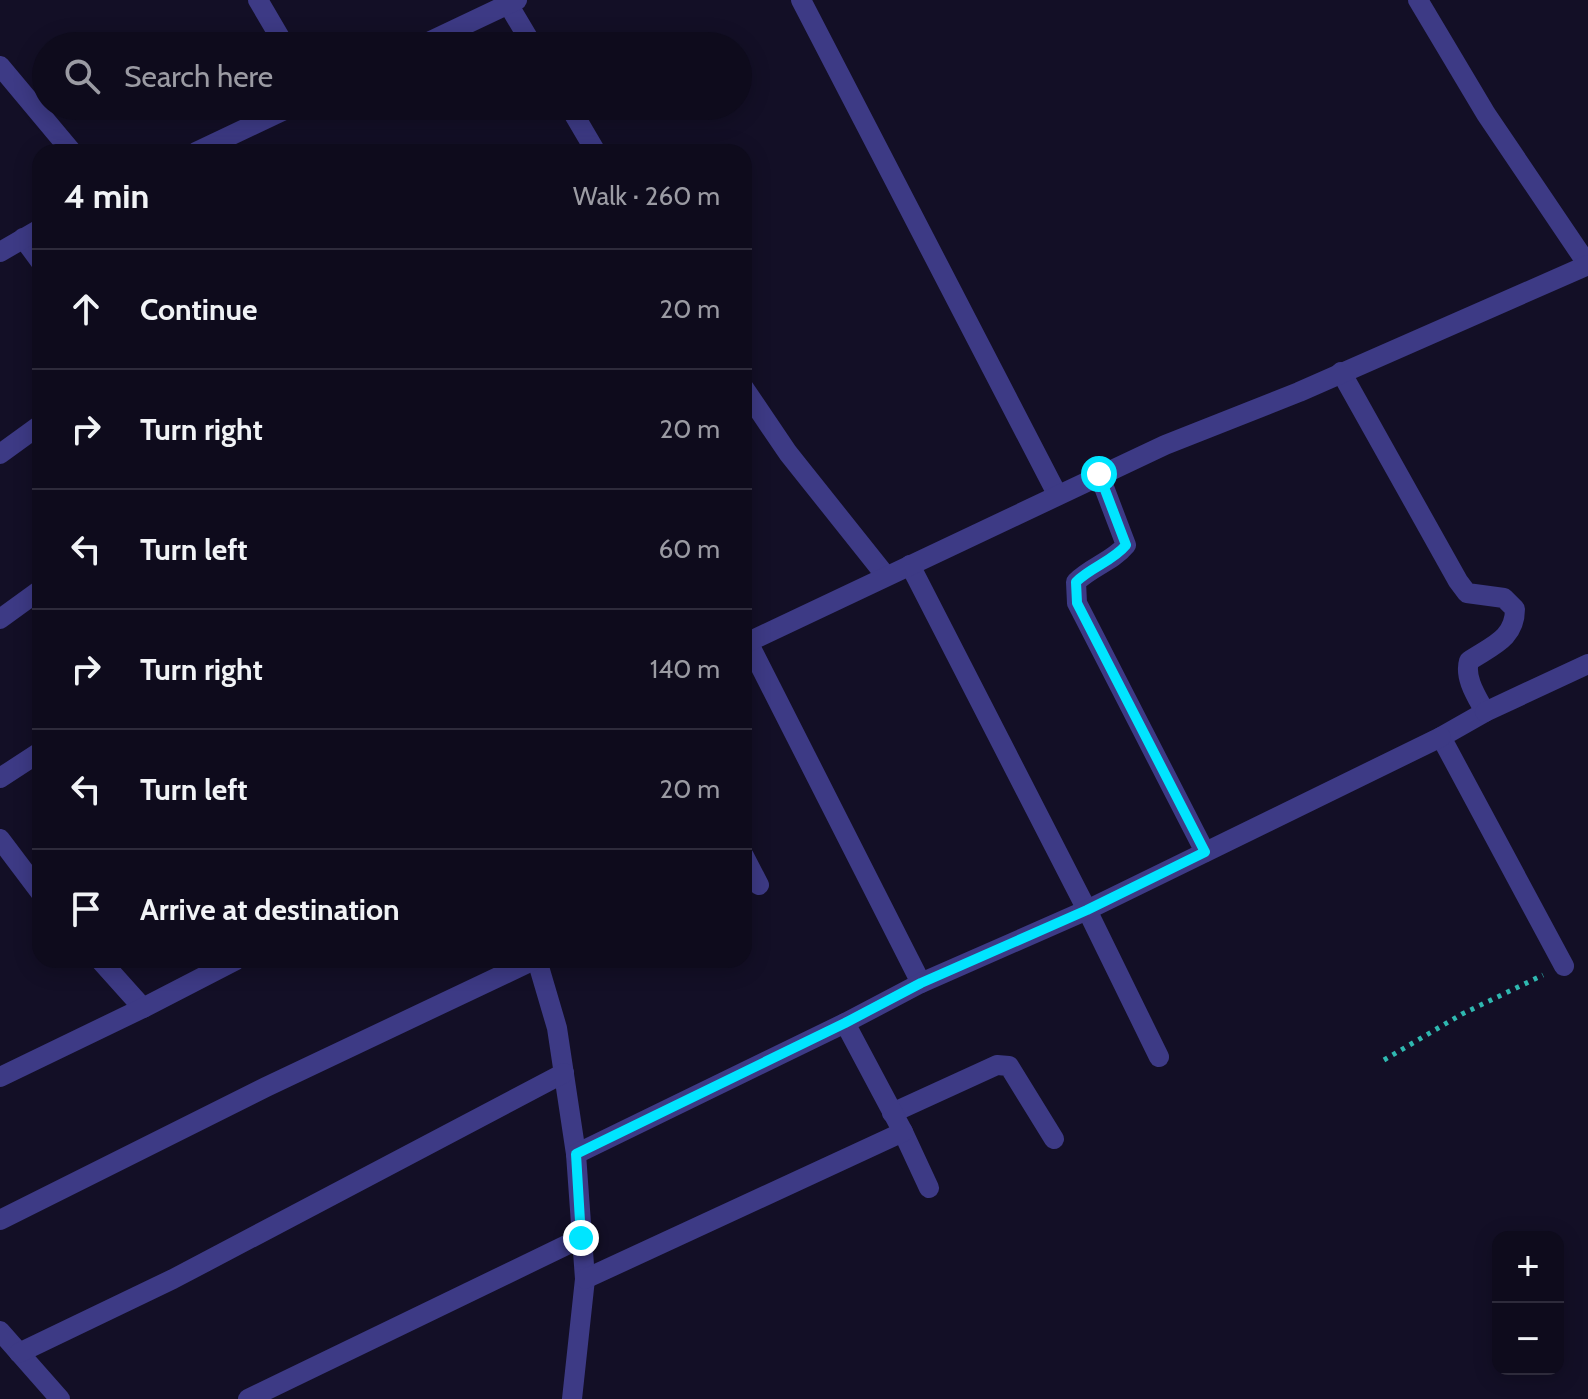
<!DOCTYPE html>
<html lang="en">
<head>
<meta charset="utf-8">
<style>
  :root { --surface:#0e0b1c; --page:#1c1929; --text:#f1f3f6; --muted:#9b9ba3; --line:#2e2b3b }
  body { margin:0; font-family:Cabin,sans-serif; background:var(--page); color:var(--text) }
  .controls { position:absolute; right:24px; bottom:24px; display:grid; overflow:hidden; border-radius:16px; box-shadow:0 4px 20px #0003 }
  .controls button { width:72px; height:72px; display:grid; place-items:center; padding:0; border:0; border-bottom:2px solid var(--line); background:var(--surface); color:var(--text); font:40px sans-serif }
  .stop { position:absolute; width:24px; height:24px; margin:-18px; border:6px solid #00e5ff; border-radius:50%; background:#fff }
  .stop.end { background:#00e5ff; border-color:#fff; box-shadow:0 2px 8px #0008 }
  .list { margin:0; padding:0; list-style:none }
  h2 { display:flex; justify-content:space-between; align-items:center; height:104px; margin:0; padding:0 32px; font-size:34px }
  h2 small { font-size:26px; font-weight:400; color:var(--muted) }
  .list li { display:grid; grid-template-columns:52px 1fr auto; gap:24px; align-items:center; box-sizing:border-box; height:120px; padding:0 32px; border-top:2px solid var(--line) }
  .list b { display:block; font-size:30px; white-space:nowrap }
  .list em { font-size:26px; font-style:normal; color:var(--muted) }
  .icon { flex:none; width:44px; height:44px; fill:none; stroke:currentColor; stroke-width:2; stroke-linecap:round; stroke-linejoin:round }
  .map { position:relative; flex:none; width:1588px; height:1399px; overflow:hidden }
  .search { position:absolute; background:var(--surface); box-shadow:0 4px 20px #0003; left:32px; top:32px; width:720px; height:88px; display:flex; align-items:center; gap:20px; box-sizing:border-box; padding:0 28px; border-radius:44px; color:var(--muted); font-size:30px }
  .panel { position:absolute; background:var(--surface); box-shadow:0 4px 20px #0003; left:32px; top:144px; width:720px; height:824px; border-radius:24px }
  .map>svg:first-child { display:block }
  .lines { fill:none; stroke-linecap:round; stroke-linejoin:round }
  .path { stroke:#2fb8b0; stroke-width:5; stroke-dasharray:4 6; stroke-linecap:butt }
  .minor { stroke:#3d3a85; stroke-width:20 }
  .route { stroke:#00e5ff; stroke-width:10 }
</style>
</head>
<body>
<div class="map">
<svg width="1588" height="1399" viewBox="0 0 1588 1399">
  <rect width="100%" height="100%" fill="#130f26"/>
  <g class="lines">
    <path class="path" d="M1384 1060 1462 1014 1543 975"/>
    <g class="minor">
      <path d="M258 0 285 46"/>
      <path d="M801 0 1057 494"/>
      <path d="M1418 0 1486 114 1588 265"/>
      <path d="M508 4 533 46"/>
      <path d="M420 46 517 0"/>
      <path d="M0 66 72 152"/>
      <path d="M569 106 596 152"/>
      <path d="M196 152 293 106"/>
      <path d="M23 238 40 261"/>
      <path d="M0 252 40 229"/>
      <path d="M1341 372 1458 581 1467 593 1504 598 1515 609C1515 639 1491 646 1469 661 1464 678 1477 697 1485 712L1441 737 1564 966"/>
      <path d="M744 388 788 453 886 576"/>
      <path d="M0 454 40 425"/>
      <path d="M1099 474 1126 545C1113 561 1091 567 1076 582L1077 603 1205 852"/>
      <path d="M910 565 1087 910 1159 1057"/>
      <path d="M0 619 40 590"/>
      <path d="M748 642 921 983"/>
      <path d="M744 644 1165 445 1299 392 1588 265"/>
      <path d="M1485 712 1588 664"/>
      <path d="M0 778 40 752"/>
      <path d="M0 839 40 892"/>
      <path d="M744 856 759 885"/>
      <path d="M100 960 143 1008"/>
      <path d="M537 960 557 1028 576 1154 585 1279 572 1399"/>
      <path d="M0 1077 143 1008 236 960"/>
      <path d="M892 1113 997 1065 1009 1066 1054 1139"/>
      <path d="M903 1132 929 1188"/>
      <path d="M576 1154 845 1023 921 983 1087 910 1441 737"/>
      <path d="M0 1220 266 1087 534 960"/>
      <path d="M585 1279 903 1132 845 1023"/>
      <path d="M0 1331 60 1399"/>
      <path d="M19 1353 173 1279 564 1073"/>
      <path d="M248 1399 581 1238"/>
    </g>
  </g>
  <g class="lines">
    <path class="route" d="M581 1238 576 1154 845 1023 921 983 1087 910 1205 852 1077 603 1076 582C1091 567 1113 561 1126 545L1099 474"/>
  </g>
</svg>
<div class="controls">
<button>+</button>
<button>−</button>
</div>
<div class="stop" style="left:1099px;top:474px"></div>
<div class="stop end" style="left:581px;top:1238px"></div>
<div class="search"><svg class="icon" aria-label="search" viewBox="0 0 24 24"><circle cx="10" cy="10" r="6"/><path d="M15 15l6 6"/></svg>Search here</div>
<section class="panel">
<h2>4 min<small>Walk · 260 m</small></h2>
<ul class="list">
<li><svg class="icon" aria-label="ahead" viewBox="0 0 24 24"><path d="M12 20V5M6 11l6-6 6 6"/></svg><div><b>Continue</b></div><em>20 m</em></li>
<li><svg class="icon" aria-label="right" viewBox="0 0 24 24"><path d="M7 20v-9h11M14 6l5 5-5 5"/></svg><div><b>Turn right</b></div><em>20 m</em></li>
<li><svg class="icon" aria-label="left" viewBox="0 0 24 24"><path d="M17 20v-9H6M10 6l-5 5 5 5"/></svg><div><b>Turn left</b></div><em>60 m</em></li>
<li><svg class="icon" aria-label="right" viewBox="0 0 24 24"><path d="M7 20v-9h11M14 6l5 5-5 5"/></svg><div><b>Turn right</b></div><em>140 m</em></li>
<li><svg class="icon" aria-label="left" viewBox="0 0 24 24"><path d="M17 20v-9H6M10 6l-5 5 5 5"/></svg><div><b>Turn left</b></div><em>20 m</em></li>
<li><svg class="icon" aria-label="arrive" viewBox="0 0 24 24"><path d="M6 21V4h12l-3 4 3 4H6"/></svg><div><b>Arrive at destination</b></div></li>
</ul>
</section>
</div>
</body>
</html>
